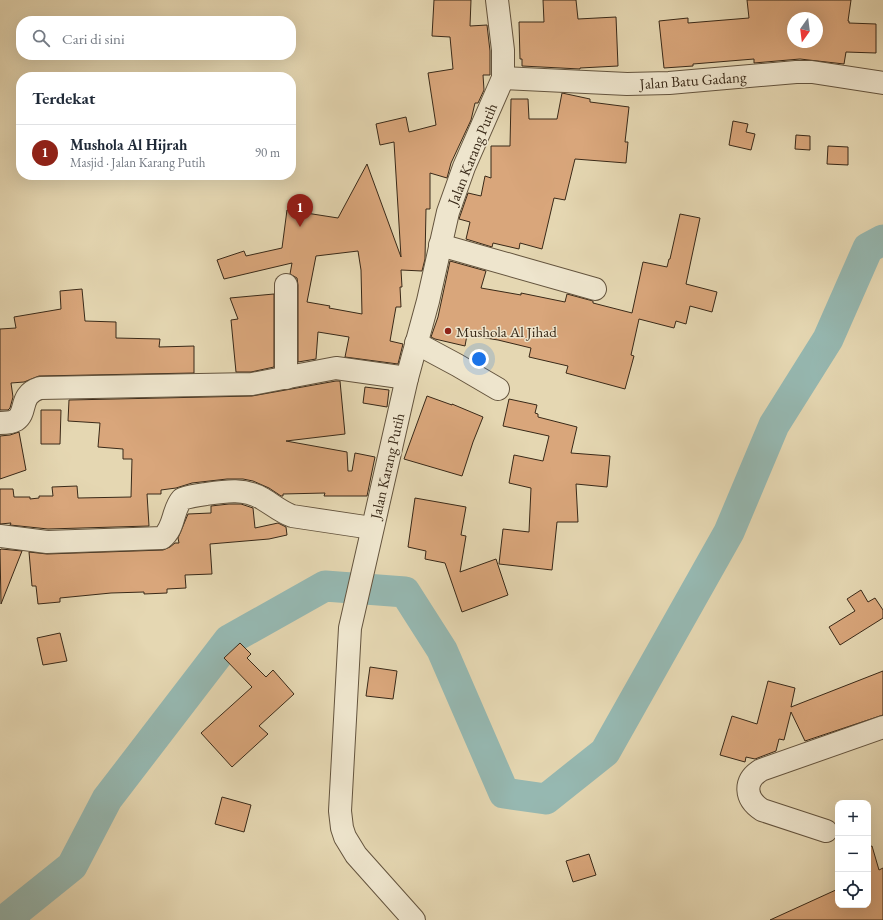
<!DOCTYPE html>
<html lang="id">
<head>
<meta charset="utf-8">
<style>
  :root { --surface:#fff; --page:#f2f2f3; --text:#1f2937; --muted:#747a83; --line:#e0e1e3; --accent:#8f2418 }
  body { margin:0; font-family:"EB Garamond",serif; background:var(--page); color:var(--text) }
  .controls { position:absolute; right:12px; bottom:12px; display:grid; overflow:hidden; border-radius:8px; box-shadow:0 4px 16px #0002 }
  .controls button { width:36px; height:36px; display:grid; place-items:center; padding:0; border:0; border-bottom:1px solid var(--line); background:var(--surface); color:var(--text); font:20px sans-serif }
  .compass { position:absolute; left:787px; top:12px; width:36px; height:36px; border-radius:50%; background:var(--surface); box-shadow:0 4px 16px #0002; rotate:194deg }
  .you { position:absolute; left:479px; top:359px; width:14px; height:14px; margin:-10px; border:3px solid #fff; border-radius:50%; background:#1a73e8; box-shadow:0 0 0 6px #1a73e833 }
  .badge { display:grid; place-items:center; width:26px; height:26px; border-radius:50%; background:var(--accent); color:#fff; font-size:13px; font-weight:700 }
  .pin { position:absolute; translate:-50% -33px; filter:drop-shadow(0 1px 2px #0008) }
  .pin::after { content:''; position:absolute; top:21px; width:14px; height:12px; background:inherit; clip-path:polygon(0 0,100% 0,50% 100%) }
  .list { margin:0; padding:0; list-style:none }
  h2 { display:flex; justify-content:space-between; align-items:center; height:52px; margin:0; padding:0 16px; font-size:17px }
  h2 small { font-size:13px; font-weight:400; color:var(--muted) }
  .list li { display:grid; grid-template-columns:26px 1fr auto; gap:12px; align-items:center; box-sizing:border-box; height:56px; padding:0 16px; border-top:1px solid var(--line) }
  .list b { display:block; font-size:15px; white-space:nowrap }
  .list p { margin:0; font-size:13px; white-space:nowrap; color:var(--muted) }
  .list em { font-size:13px; font-style:normal; color:var(--muted) }
  .icon { flex:none; width:22px; height:22px; fill:none; stroke:currentColor; stroke-width:2; stroke-linecap:round; stroke-linejoin:round }
  .map { position:relative; flex:none; width:883px; height:920px; overflow:hidden }
  .search { position:absolute; background:var(--surface); box-shadow:0 4px 16px #0002; left:16px; top:16px; width:280px; height:44px; display:flex; align-items:center; gap:10px; box-sizing:border-box; padding:0 14px; border-radius:16px; color:var(--muted); font-size:15px }
  .panel { position:absolute; background:var(--surface); box-shadow:0 4px 16px #0002; left:16px; top:72px; width:280px; height:108px; border-radius:16px }
  .map>svg:first-child { display:block }
  .lines { fill:none; stroke-linecap:round; stroke-linejoin:round }
  .river { stroke:#96b8b1; stroke-width:31 }
  .building { fill:#d9a67b; stroke:#392918; fill-rule:evenodd }
  .minor-casing { stroke:#64543e; stroke-width:24 }
  .minor { stroke:#eee5cd; stroke-width:22 }
  .poi-dot { fill:#8f2418; stroke:#eee5cd; stroke-width:1.5 }
  .labels { text-anchor:middle; dominant-baseline:central; stroke-width:3; stroke-linejoin:round; paint-order:stroke }
  .street-label { font-size:15px; fill:#392918; stroke:#eee5cd }
  .poi-label { font-size:15px; fill:#392918; stroke:#eee5cd; text-anchor:start }
</style>
</head>
<body>
<div class="map">
<svg width="883" height="920" viewBox="0 0 883 920">
  <rect width="100%" height="100%" fill="#e5d7b2"/>
  <filter id="stains"><feTurbulence type="fractalNoise" baseFrequency=".005" numOctaves="4"/><feColorMatrix values="0 0 0 0 .2 0 0 0 0 .09 0 0 0 0 .02 0 0 0 .5 -.17"/></filter>
  <radialGradient id="worn" r=".72"><stop offset=".6" stop-color="#630" stop-opacity="0"/><stop offset="1" stop-color="#630" stop-opacity=".3"/></radialGradient>
  <g class="lines">
    <path class="river" d="M5 920 72 866 107 799 229 640 325 586 405 592 442 650 504 793 546 799 605 752 729 532 774 425 828 339 868 248 883 240"/>
  </g>
  <g class="building">
    <path d="M434 0H471L470 26 487 25 490 51V75H483L484 90 478 103H475L471 120 451 163 447 178 430 173V209H426L425 259 422 271 401 270 402 287H400L401 307H396L390 341 403 344 398 364 345 357 349 337 318 332 316 359 298 362V285L297 278 290 274 292 263 224 279 217 260 244 251 246 256 282 248 287 210 338 218 367 164 401 257 394 142 380 145 376 124 406 117 409 132 436 125 428 73 453 69 450 37 432 36ZM358 251 361 270 362 314 329 308 330 306 307 302 316 256Z"/>
    <path d="M543 0H576L578 19 616 17 618 66 580 68V69L522 66V59H520L519 22H544Z"/>
    <path d="M747 0H851L848 21H849V23L876 24V53L846 52 844 64 800 59 754 63V59L693 64V66L664 68 659 21 688 18V23L749 18ZM793 18H817V42H793Z"/>
    <path d="M562 93 590 99V102L629 107 625 142H628L626 163 575 159 565 200 554 198 542 249 520 243 519 249 493 243 492 247 466 239 470 222 459 219 468 193 481 196 485 176 491 178V146H510L511 99H528L529 119H557Z"/>
    <path d="M733 121 748 124 746 132 755 134 751 150 729 145Z"/>
    <path d="M796 135 810 136V150L795 149Z"/>
    <path d="M828 146 848 147V165L827 164Z"/>
    <path d="M680 214 700 218 686 284 717 292 712 312 690 306 686 324 676 321 674 328 639 319 631 355 634 356 625 389 566 373 568 366 529 357 531 348 498 340 467 335 465 346 435 339 431 337 438 317 450 261 486 271 481 288 521 295V293L565 302 567 294 593 301V303L632 313 643 262 667 267 669 259H670Z"/>
    <path d="M82 289 85 321 116 322V338L160 339 159 347 194 346V373L39 376 24 382 11 383 13 397 10 408 8 410H0V329L16 328 14 317 61 309 60 291Z"/>
    <path d="M274 294V367L251 372H236L231 320 238 319 230 298Z"/>
    <path d="M336 381H340L345 434 286 441 347 452 348 471H352L355 453 375 457 367 496H324L325 493 283 494V496H281L269 488 253 481 243 479H227L192 483 176 488 161 490V494H147L149 526 48 529 10 525 11 523 0 524V489H13L14 497H30V499L39 498V496H53L52 487 77 486 78 498 131 497 132 459H123V449L98 447 100 423 68 421 69 400 252 396Z"/>
    <path d="M365 387 389 390 387 407 363 403Z"/>
    <path d="M427 396 452 405V404L483 417 473 442 462 476 404 459Z"/>
    <path d="M509 399 537 405 535 413 538 414V417L577 427 571 453 610 456 607 487 576 484 578 522H557L552 570 499 564 503 529 529 532 531 488 509 483 514 455 543 461 549 436 503 426Z"/>
    <path d="M41 410H61L60 444H41Z"/>
    <path d="M19 432 26 470 0 479V436L10 435Z"/>
    <path d="M415 498 466 507 461 535 466 536 460 572 496 559 508 595 462 612 445 563 425 559 426 551 408 547Z"/>
    <path d="M229 504H241L253 508 255 528 278 523 286 527 287 535 269 539 210 544 212 574 185 575 186 588 167 589V593L144 594V592L111 593 60 598V602L38 604 36 586H32L29 552 47 554 163 550 170 547 175 543H179L178 538 188 514 211 513V506Z"/>
    <path d="M1 549 22 551 1 604 0 550Z"/>
    <path d="M861 590 868 602 875 598 883 610V618L840 645 829 627 855 611 847 599Z"/>
    <path d="M60 633 67 661 43 665 37 638Z"/>
    <path d="M240 643 251 654 247 658 266 677 273 670 294 694 259 726 268 734 232 767 201 733 252 687 224 658Z"/>
    <path d="M370 667 397 671 393 699 366 696Z"/>
    <path d="M883 671V715L805 741 791 712 784 740 779 739 776 751 755 759 746 757 745 762 720 755 732 716 757 724 768 681 795 688 791 707Z"/>
    <path d="M222 797 251 805 244 832 215 824Z"/>
    <path d="M872 846 879 870 883 868V920H770L838 889V905H868V847Z"/>
    <path d="M589 854 596 875 573 882 566 861Z"/>
  </g>
  <g class="lines">
    <defs>
      <g id="minor">
        <path d="M503 78 627 84 669 83 796 72H812L883 83"/>
        <path d="M440 245 595 289"/>
        <path d="M416 343 457 365 498 389"/>
        <path d="M286 378V285"/>
        <path d="M0 423C5 423 11 423 16 420 28 412 18 395 40 388L252 384 336 368 407 378"/>
        <path d="M0 536 47 542 162 538C175 528 172 510 182 499 190 496 198 495 206 494 226 491 245 488 263 499 273 505 281 512 292 516L372 528"/>
        <path d="M826 831 762 810C745 799 743 781 761 770L883 727"/>
        <path d="M414 920 356 855 345 837 342 828 340 811 350 628 407 378 428 301 448 212 464 167 503 78V50L497 0"/>
      </g>
    </defs>
    <use href="#minor" class="minor-casing"/>
    <use href="#minor" class="minor"/>
  </g>
  <circle class="poi-dot" cx="448" cy="331" r="4"/>
  <g class="labels">
    <g class="street-label">
      <text transform="translate(693 80) rotate(-4)">Jalan Batu Gadang</text>
      <text transform="translate(472 154) rotate(-68)">Jalan Karang Putih</text>
      <text transform="translate(387 466) rotate(-77)">Jalan Karang Putih</text>
    </g>
    <g class="poi-label">
      <text x="456" y="331">Mushola Al Jihad</text>
    </g>
  </g>
  <rect width="100%" height="100%" filter="url(#stains)"/>
  <rect width="100%" height="100%" fill="url(#worn)"/>
</svg>
<div class="controls">
<button>+</button>
<button>−</button>
<button><svg class="icon" aria-label="locate" viewBox="0 0 24 24"><circle cx="12" cy="12" r="6"/><path d="M12 2v4M12 18v4M2 12h4M18 12h4"/></svg></button>
</div>
<svg class="compass" viewBox="-18 -18 36 36"><path d="M0-13l5 13h-10z" fill="#e53935"/><path d="M0 13l5-13h-10z" fill="#747a83"/></svg>
<div class="you"></div>
<div class="pin badge" style="left:300px;top:227px">1</div>
<div class="search"><svg class="icon" aria-label="search" viewBox="0 0 24 24"><circle cx="10" cy="10" r="6"/><path d="M15 15l6 6"/></svg>Cari di sini</div>
<section class="panel">
<h2>Terdekat<small></small></h2>
<ul class="list">
<li><span class="badge">1</span><div><b>Mushola Al Hijrah</b><p>Masjid · Jalan Karang Putih</p></div><em>90 m</em></li>
</ul>
</section>
</div>
</body>
</html>
